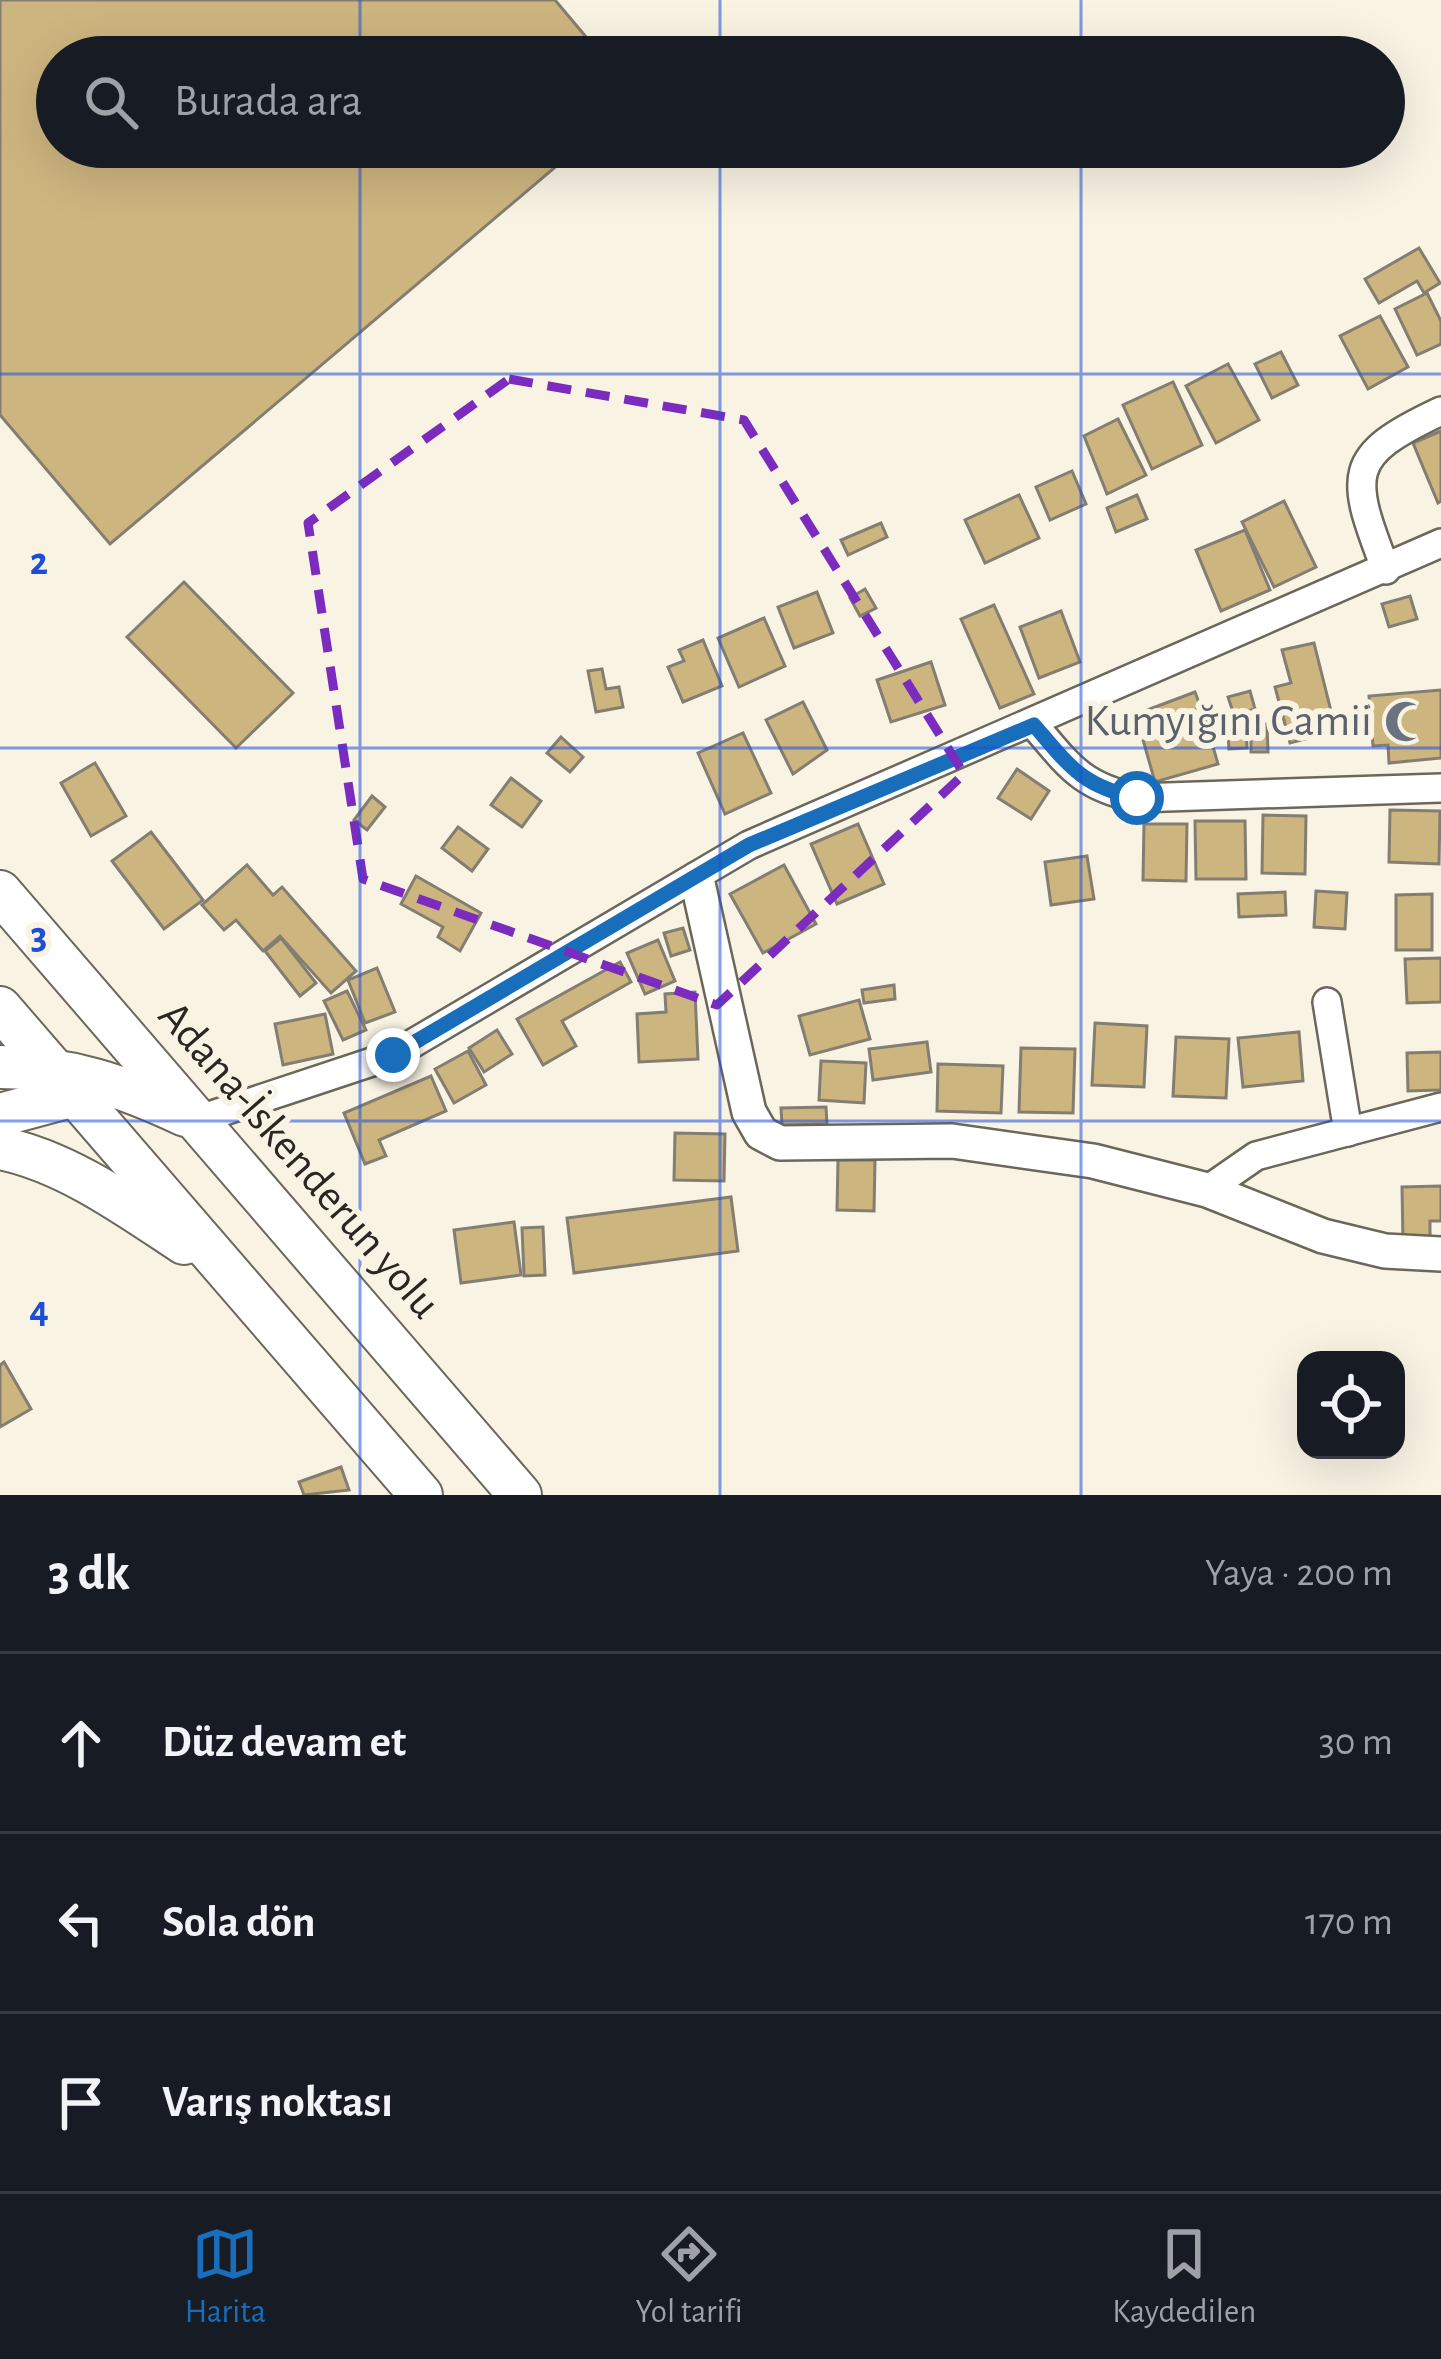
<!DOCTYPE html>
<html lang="tr">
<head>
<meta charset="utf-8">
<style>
  :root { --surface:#171b24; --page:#20242c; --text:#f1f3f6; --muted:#9ea1a6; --line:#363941; --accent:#196ebc }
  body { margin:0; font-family:"Alegreya Sans",sans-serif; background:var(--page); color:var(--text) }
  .controls { position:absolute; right:36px; bottom:36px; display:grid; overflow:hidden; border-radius:24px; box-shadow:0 12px 48px #0002 }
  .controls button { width:108px; height:108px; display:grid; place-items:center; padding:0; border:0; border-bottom:3px solid var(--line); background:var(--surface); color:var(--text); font:60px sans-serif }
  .stop { position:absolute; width:36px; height:36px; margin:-27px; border:9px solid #196ebc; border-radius:50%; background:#fff }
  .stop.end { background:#196ebc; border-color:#fff; box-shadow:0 3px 12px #0008 }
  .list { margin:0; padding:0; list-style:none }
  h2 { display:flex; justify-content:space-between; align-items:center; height:156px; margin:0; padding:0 48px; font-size:51px }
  h2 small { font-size:39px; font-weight:400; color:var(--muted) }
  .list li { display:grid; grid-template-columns:78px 1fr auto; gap:36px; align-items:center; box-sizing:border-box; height:180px; padding:0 48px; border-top:3px solid var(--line) }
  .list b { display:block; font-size:45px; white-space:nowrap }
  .list em { font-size:39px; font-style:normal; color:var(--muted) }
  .icon { flex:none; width:66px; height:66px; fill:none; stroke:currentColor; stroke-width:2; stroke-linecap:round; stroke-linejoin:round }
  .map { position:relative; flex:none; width:1441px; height:1495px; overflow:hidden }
  .search { position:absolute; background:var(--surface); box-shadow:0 12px 48px #0002; left:36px; right:36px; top:36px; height:132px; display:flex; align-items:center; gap:30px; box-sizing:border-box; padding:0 42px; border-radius:66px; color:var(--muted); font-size:45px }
  .sheet { height:696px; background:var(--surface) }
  nav { display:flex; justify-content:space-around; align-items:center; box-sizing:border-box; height:168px; border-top:3px solid var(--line); background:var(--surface); font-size:33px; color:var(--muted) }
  nav a { display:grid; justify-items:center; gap:6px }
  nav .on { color:var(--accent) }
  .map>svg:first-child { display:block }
  .building { fill:#cdb57f; stroke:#837e71; stroke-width:3 }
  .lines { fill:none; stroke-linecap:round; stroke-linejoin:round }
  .minor-casing { stroke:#6c675b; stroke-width:32 }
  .tertiary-casing { stroke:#6c675b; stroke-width:38 }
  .trunk-casing { stroke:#6c675b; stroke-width:46 }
  .minor { stroke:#fff; stroke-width:27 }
  .tertiary { stroke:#fff; stroke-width:33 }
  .trunk { stroke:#fff; stroke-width:42 }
  .route { stroke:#196ebc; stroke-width:15 }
  .marked { fill:none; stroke:#7b2cbf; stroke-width:9; stroke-dasharray:24 15; stroke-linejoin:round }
  .grid { fill:none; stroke:#1d4ed8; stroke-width:3; stroke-opacity:0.55 }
  .labels { text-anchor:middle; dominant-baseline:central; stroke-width:12; stroke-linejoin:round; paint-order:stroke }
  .worship-label { font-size:45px; fill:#5b616d; stroke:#f9f3e4; text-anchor:end }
  .street-label { font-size:45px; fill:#292722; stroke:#f9f3e4 }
  .grid-label { font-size:39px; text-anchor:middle; font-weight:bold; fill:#1d4ed8; stroke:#f9f3e4; stroke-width:12; stroke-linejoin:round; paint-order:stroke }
</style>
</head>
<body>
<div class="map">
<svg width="1441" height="1495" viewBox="0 0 1441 1495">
  <rect width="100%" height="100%" fill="#f9f3e4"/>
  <g class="building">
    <path d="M0 0H555L603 57H57V147H579L110 544 0 415Z"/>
    <path d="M1419 248 1440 283 1424 293 1417 281 1379 303 1365 279Z"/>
    <path d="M1427 293 1441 321V344L1417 355 1395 309Z"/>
    <path d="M1380 316 1408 367 1368 389 1340 336Z"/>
    <path d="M1281 352 1298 385 1272 398 1255 364Z"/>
    <path d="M1228 364 1259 420 1216 443 1186 386Z"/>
    <path d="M1173 382 1202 445 1152 469 1123 405Z"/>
    <path d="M1118 419 1146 475 1107 494 1084 436Z"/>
    <path d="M1441 431V501L1438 503 1413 443Z"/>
    <path d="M1072 471 1086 504 1050 520 1036 487Z"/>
    <path d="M1019 495 1039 538 985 563 965 520Z"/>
    <path d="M1137 495 1147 519 1116 532 1107 508Z"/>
    <path d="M1284 501 1316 567 1274 587 1242 522Z"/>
    <path d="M881 523 887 537 848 555 841 540Z"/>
    <path d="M1245 530 1270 590 1221 611 1196 550Z"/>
    <path d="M184 582 293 693 236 748 127 637Z"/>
    <path d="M865 589 876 608 860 616 850 598Z"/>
    <path d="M817 592 833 633 794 648 778 607Z"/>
    <path d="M1410 596 1417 619 1389 627 1382 604Z"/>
    <path d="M994 605 1034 694 1000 708 961 619Z"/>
    <path d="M1061 611 1080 662 1039 678 1020 627Z"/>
    <path d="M764 618 785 666 739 687 718 638Z"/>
    <path d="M703 640 722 686 683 702 668 667 684 661 679 650Z"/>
    <path d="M1314 643 1336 731 1290 743 1275 687 1291 683 1282 650Z"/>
    <path d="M931 662 945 705 891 722 877 680Z"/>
    <path d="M602 669 606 689 619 687 623 707 596 712 588 671Z"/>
    <path d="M1441 690V758L1389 763 1388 745 1373 746 1369 696Z"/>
    <path d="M1250 691 1255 709 1234 715 1228 697Z"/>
    <path d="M1195 692 1201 708 1139 731 1134 715Z"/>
    <path d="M803 702 827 750 793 774 766 720Z"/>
    <path d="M1204 715 1218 764 1155 782 1141 733Z"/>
    <path d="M1246 722 1247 748 1229 749 1227 723Z"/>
    <path d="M1251 724H1267L1268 752H1251Z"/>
    <path d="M743 733 771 793 725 814 698 753Z"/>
    <path d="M561 737 583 757 570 772 547 753Z"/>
    <path d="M95 763 126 816 91 836 61 783Z"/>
    <path d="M1017 769 1049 791 1031 819 998 798Z"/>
    <path d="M511 778 541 801 522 827 491 805Z"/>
    <path d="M372 796 385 807 367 830 354 820Z"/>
    <path d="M1390 810 1440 811 1439 864 1389 862Z"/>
    <path d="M1263 815 1306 816 1305 874 1262 873Z"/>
    <path d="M1195 821H1245L1246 879H1196Z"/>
    <path d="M858 824 884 884 837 904 811 844Z"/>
    <path d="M1144 824H1187L1186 881 1143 880Z"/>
    <path d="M458 827 488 849 472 871 442 848Z"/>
    <path d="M151 832 203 900 164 929 112 861Z"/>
    <path d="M1087 856 1094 899 1051 905 1045 862Z"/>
    <path d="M247 865 273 895 282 887 356 971 331 993 280 936 263 951 236 920 224 930 202 905Z"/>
    <path d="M784 865 816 924 763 953 730 894Z"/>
    <path d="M416 876 481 913 460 951 438 937 443 927 401 904Z"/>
    <path d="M1316 891 1347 893 1345 929 1314 927Z"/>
    <path d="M1285 892 1286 915 1239 917 1238 894Z"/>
    <path d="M1432 894V950H1396V895Z"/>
    <path d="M683 928 690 950 671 956 664 933Z"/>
    <path d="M281 938 316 983 300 996 265 951Z"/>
    <path d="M658 940 675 981 645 994 627 953Z"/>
    <path d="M1441 958V1002L1407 1003 1405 959Z"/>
    <path d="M620 962 631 982 562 1021 576 1046 543 1065 517 1019Z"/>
    <path d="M377 968 395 1012 365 1023 348 980Z"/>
    <path d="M894 985 895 999 864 1003 862 990Z"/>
    <path d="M347 991 366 1030 343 1040 324 1001Z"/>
    <path d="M695 992 698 1059 639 1062 637 1014 666 1012 665 994Z"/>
    <path d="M859 1000 870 1039 810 1055 799 1016Z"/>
    <path d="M325 1014 333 1054 283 1065 275 1024Z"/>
    <path d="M1095 1023 1147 1026 1144 1087 1092 1085Z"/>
    <path d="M497 1030 512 1054 484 1072 469 1048Z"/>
    <path d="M1299 1032 1303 1081 1243 1087 1238 1038Z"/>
    <path d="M1176 1037 1229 1039 1226 1098 1173 1096Z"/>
    <path d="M927 1042 931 1072 873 1080 869 1049Z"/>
    <path d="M1021 1048 1075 1049 1073 1113 1019 1112Z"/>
    <path d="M468 1051 486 1085 454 1103 435 1069Z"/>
    <path d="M1441 1052V1090L1408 1091 1407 1053Z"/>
    <path d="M821 1061 866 1063 864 1103 819 1100Z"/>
    <path d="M938 1064 1003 1066 1001 1113 937 1111Z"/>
    <path d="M431 1076 446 1111 379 1140 386 1156 365 1164 344 1113Z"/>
    <path d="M826 1107 827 1124 782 1125 781 1108Z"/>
    <path d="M675 1133 725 1134 724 1181 674 1180Z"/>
    <path d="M838 1160H875L874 1211 837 1210Z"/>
    <path d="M1441 1186V1221H1430V1243H1403L1402 1187Z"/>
    <path d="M731 1197 738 1251 574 1273 567 1218Z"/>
    <path d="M514 1222 521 1275 461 1283 454 1230Z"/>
    <path d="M543 1227 545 1275 524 1276 522 1228Z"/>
    <path d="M4 1362 31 1409 0 1427V1365Z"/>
    <path d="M341 1467 349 1490 304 1495 299 1482Z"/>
  </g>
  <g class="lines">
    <defs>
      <g id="minor">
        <path d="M1386 570C1349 474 1345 456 1441 411"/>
        <path d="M1034 725C1069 766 1082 787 1137 798L1441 788"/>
        <path d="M1327 1002 1348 1132"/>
        <path d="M197 1120 393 1055 749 845 1441 543"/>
        <path d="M1207 1190 1256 1156 1441 1107"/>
      </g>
      <path id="tertiary" d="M697 879 749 1112 761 1133 780 1143 952 1141 1093 1161 1207 1190 1323 1236 1385 1251 1441 1254"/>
      <g id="trunk">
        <path d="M0 892 520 1495"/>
        <path d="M0 1008 421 1495"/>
        <path d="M0 1067C69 1067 123 1086 185 1115"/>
        <path d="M0 1115 97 1089"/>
        <path d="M0 1148C66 1161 128 1206 184 1243"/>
      </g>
    </defs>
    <use href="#minor" class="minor-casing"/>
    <use href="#tertiary" class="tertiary-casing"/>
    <use href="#trunk" class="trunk-casing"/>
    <use href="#minor" class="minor"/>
    <use href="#tertiary" class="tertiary"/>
    <use href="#trunk" class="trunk"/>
  </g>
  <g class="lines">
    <path class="route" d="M393 1055 749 845 1034 725C1069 766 1082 786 1137 798"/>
  </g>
  <path class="marked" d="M509 379 744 420 964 774 717 1005 363 879 308 523Z"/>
  <path class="grid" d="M360 0V57M720 0V57M1081 0V57M360 147V1495M720 147V1495M1081 147V1495M0 374H1441M0 748H1441M0 1121H1441"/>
  <defs>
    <symbol id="mosque-bare" viewBox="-9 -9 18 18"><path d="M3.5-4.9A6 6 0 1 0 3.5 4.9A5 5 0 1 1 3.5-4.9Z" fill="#6b7280" stroke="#f9f3e4" stroke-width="2.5" paint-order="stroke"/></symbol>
  </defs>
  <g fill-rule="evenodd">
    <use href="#mosque-bare" x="1376" y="692" width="59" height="59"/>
  </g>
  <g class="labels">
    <g class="worship-label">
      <text x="1372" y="721">Kumyığını Camii</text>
    </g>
    <g class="street-label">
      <text transform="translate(299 1160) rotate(49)">Adana-İskenderun yolu</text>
    </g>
  </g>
  <g class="grid-label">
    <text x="39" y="574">2</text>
    <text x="39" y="948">3</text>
    <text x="39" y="1322">4</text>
  </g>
</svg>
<div class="controls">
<button><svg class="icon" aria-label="locate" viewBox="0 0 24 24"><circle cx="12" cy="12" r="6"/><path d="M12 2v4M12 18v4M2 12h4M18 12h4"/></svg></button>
</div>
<div class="stop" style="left:1137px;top:798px"></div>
<div class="stop end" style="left:393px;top:1055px"></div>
<div class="search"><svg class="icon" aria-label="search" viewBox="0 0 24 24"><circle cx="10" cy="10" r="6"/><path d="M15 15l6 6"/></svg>Burada ara</div>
</div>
<section class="sheet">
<h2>3 dk<small>Yaya · 200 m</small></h2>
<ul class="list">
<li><svg class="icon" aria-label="ahead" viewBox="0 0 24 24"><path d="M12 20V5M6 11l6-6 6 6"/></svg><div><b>Düz devam et</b></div><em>30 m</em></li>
<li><svg class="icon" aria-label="left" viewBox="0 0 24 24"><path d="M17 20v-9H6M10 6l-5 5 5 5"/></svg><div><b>Sola dön</b></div><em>170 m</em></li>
<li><svg class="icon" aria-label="arrive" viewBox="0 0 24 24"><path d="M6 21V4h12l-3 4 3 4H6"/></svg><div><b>Varış noktası</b></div></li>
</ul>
</section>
<nav>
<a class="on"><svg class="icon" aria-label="map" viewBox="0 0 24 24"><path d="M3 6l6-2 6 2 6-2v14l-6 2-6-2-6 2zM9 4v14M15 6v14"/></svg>Harita</a>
<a><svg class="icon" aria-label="directions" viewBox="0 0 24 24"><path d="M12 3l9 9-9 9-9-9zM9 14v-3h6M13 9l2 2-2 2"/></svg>Yol tarifi</a>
<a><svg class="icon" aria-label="saved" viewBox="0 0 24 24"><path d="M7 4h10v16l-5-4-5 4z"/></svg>Kaydedilen</a>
</nav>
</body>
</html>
